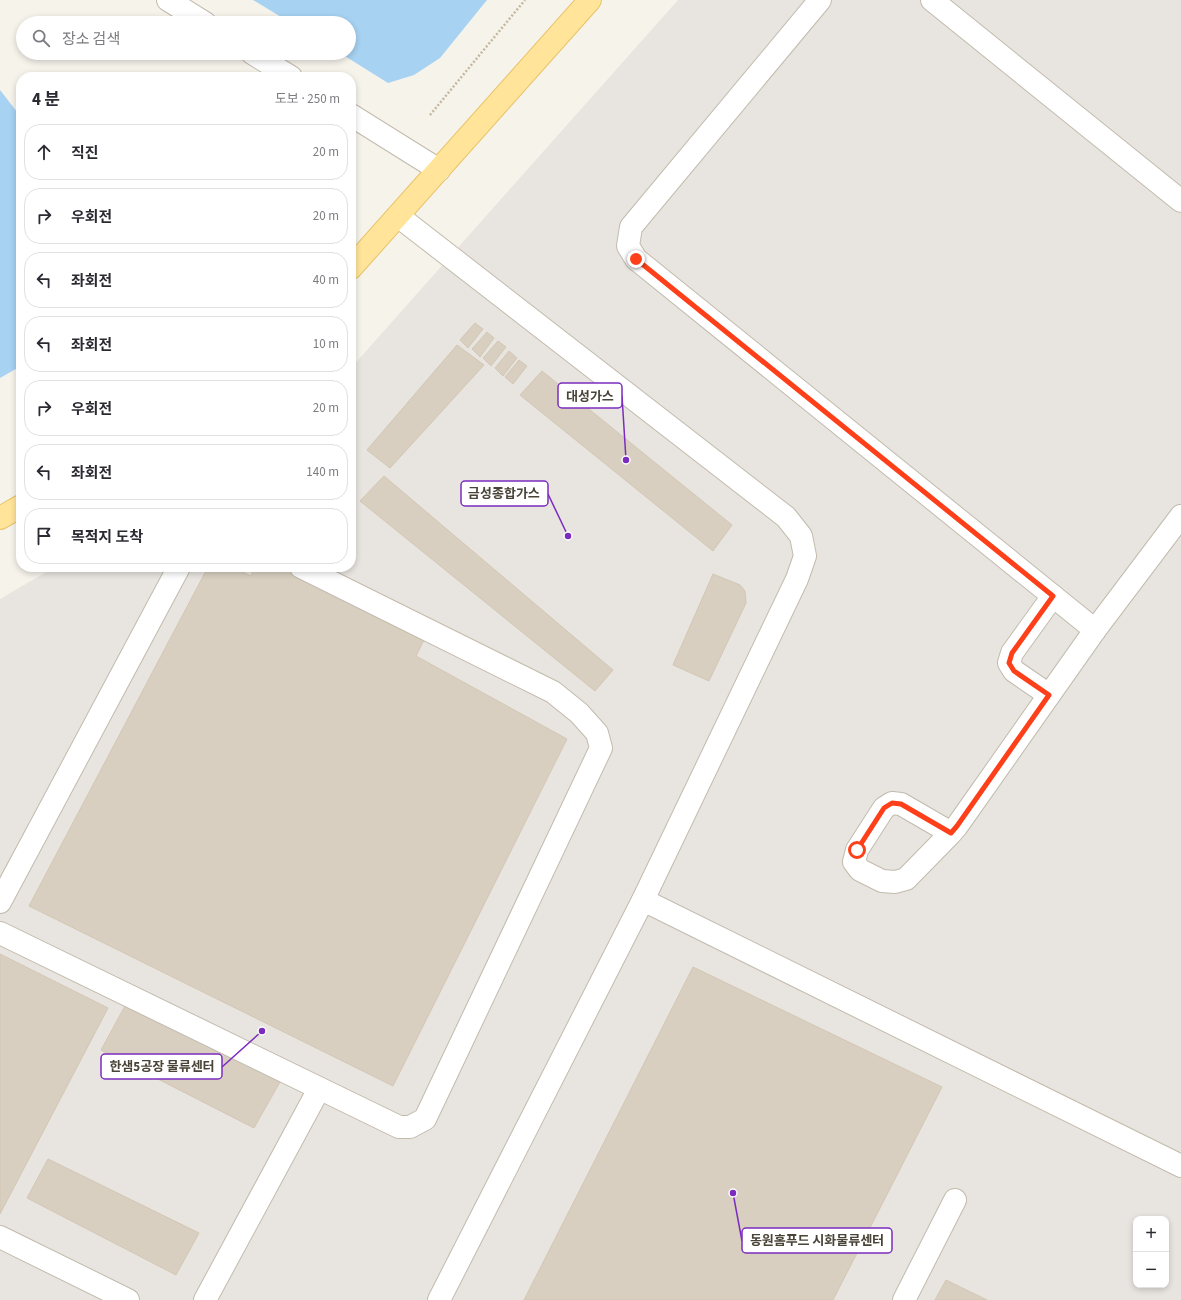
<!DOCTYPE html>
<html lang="ko">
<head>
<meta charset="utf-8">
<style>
  :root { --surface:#fff; --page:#f7f7f7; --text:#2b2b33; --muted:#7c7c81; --line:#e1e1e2 }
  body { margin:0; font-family:"Source Sans 3","Noto Sans KR",sans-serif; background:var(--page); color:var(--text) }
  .controls { position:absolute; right:12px; bottom:12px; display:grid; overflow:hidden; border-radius:8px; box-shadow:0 2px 6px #0003 }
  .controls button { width:36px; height:36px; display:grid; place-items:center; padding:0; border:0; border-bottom:1px solid var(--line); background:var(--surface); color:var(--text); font:20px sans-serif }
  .stop { position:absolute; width:12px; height:12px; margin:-9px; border:3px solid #fe401a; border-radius:50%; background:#fff }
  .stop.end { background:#fe401a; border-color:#fff; box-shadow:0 1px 4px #0008 }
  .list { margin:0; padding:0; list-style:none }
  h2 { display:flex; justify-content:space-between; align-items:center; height:52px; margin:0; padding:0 16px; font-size:17px }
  h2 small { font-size:13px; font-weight:400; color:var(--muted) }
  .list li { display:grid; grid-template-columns:26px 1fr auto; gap:12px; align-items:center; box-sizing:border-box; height:56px; margin:0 8px 8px; padding:0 8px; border:1px solid var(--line); border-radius:16px }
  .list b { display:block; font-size:15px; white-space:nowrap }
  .list em { font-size:13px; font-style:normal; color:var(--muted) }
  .icon { flex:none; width:22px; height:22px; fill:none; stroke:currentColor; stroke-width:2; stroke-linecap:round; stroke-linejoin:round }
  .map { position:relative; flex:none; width:1181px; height:1300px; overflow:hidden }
  .search { position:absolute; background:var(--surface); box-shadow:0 2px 6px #0003; left:16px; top:16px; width:340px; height:44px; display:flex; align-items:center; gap:10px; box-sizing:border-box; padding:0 14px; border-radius:22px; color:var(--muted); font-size:15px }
  .panel { position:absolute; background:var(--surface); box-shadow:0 2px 6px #0003; left:16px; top:72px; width:340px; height:500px; border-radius:16px }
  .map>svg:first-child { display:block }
  .industrial { fill:#e8e4df; fill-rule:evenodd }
  .water { fill:#a7d2f2 }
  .building { fill:#d8cfc0; stroke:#d3c7b3 }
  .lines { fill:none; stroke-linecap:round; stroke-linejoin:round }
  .minor-casing { stroke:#c2bbad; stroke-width:24 }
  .major-casing { stroke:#e7c368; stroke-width:24 }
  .path { stroke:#c4b79e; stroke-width:2.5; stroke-dasharray:2 2; stroke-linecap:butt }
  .minor { stroke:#fff; stroke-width:22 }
  .major { stroke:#ffe49a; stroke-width:22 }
  .route { stroke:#fe401a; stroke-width:5 }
  .leader { fill:none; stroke:#7b2cbf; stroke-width:1.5 }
  .callout-dot { fill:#7b2cbf; stroke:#fff; stroke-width:1.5 }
  .callout { fill:#fff; stroke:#7b2cbf; stroke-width:1.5 }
  .callout-label { font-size:13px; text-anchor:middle; font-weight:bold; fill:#4a4438 }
</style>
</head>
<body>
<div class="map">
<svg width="1181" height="1300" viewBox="0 0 1181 1300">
  <rect width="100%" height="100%" fill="#f6f3eb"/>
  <path class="industrial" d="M678 0H1181V1300H0V599L55 567H351V368ZM1136 1219H1166V1285H1136Z"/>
  <g class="water">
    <path d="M253 0H487L440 58 414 75 388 83 340 53H349V23H291Z"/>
    <path d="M0 90 21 117V366L0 378Z"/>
  </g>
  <g class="building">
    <path d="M475 323 483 329 468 348 460 340Z"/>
    <path d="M487 332 494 338 480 357 472 349Z"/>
    <path d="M498 341 506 347 491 366 483 358Z"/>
    <path d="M457 345 484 365 390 468 367 450Z"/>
    <path d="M509 351 517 358 503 376 495 368Z"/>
    <path d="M519 360 527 366 513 384 505 377Z"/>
    <path d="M542 371 732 525 713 551 520 395Z"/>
    <path d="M384 476 613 670 595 691 360 501Z"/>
    <path d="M208 567H232L251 576 254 567H278L424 640 416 656 567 739 393 1086 29 906Z"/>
    <path d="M713 574 740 585 745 591 746 603 709 681 673 665Z"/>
    <path d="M0 954 108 1008 0 1214Z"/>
    <path d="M693 967 942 1087 833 1300H524Z"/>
    <path d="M126 1004 280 1082 254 1128 101 1050Z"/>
    <path d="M48 1159 199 1233 176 1275 27 1198Z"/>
    <path d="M946 1280 987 1300H935Z"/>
  </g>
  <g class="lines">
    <defs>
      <g id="minor">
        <path d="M168 0 205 23"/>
        <path d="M820 0 631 227 628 246 636 259 1095 630 1181 516"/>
        <path d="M932 0 1181 201"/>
        <path d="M252 53 291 77"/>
        <path d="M351 115 439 170"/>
        <path d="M398 216 786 517 801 536 805 556 797 579 643 900 439 1300"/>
        <path d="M1049 695 1014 671 1009 663 1012 653 1053 596"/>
        <path d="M951 833 901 804 892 803 884 808 857 850 854 862 860 870 882 881 895 882 906 879 951 833 957 826 1095 630"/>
        <path d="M643 900 1181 1166"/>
        <path d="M0 902 179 567"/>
        <path d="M0 933 399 1127H410L425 1119 601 748 597 733 579 713 553 692 301 567"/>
        <path d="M0 1237 128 1300"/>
        <path d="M205 1300 319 1089"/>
        <path d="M904 1300 955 1200"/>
      </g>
      <g id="major">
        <path d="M351 268 590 0"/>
        <path d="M0 518 21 506"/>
      </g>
    </defs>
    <use href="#minor" class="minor-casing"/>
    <use href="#major" class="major-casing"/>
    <path class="path" d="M430 115 525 0"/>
    <use href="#minor" class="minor"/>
    <use href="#major" class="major"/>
  </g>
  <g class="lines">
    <path class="route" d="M636 259 1053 596 1012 653 1009 663 1014 671 1049 695 957 826 951 833 901 804 892 803 884 808 857 850"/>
  </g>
  <path class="leader" d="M626 460L622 396M568 536L548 494M262 1031L222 1067M733 1193L742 1241"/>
  <g class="callout-dot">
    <circle cx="626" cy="460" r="4"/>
    <circle cx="568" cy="536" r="4"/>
    <circle cx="262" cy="1031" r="4"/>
    <circle cx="733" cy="1193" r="4"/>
  </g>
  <g class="callout">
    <rect x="558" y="383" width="64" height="25" rx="4"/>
    <rect x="461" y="481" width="87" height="25" rx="4"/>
    <rect x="101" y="1054" width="121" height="25" rx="4"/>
    <rect x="742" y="1228" width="150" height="25" rx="4"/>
  </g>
  <g class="callout-label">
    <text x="590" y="401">대성가스</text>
    <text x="504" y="498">금성종합가스</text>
    <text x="162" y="1071">한샘5공장 물류센터</text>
    <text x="817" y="1245">동원홈푸드 시화물류센터</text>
  </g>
</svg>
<div class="controls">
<button>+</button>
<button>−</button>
</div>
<div class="stop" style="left:857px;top:850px"></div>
<div class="stop end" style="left:636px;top:259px"></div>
<div class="search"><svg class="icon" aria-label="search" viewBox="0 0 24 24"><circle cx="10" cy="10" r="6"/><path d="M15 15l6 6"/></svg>장소 검색</div>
<section class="panel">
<h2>4 분<small>도보 · 250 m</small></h2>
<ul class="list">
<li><svg class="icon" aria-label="ahead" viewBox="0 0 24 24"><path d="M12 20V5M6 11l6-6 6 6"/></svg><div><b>직진</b></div><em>20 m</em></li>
<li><svg class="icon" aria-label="right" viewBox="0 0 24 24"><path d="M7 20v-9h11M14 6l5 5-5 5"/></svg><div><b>우회전</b></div><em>20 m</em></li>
<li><svg class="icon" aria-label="left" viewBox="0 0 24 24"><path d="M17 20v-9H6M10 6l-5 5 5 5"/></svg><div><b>좌회전</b></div><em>40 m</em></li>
<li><svg class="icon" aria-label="left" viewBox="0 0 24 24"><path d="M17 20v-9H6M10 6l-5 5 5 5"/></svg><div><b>좌회전</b></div><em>10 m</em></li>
<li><svg class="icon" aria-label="right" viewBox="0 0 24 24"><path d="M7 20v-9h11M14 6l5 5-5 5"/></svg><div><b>우회전</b></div><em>20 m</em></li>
<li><svg class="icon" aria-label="left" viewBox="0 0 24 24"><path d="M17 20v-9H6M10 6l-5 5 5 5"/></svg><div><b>좌회전</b></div><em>140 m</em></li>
<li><svg class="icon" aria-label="arrive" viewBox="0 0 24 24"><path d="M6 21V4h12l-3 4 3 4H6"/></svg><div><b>목적지 도착</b></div></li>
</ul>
</section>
</div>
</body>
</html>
